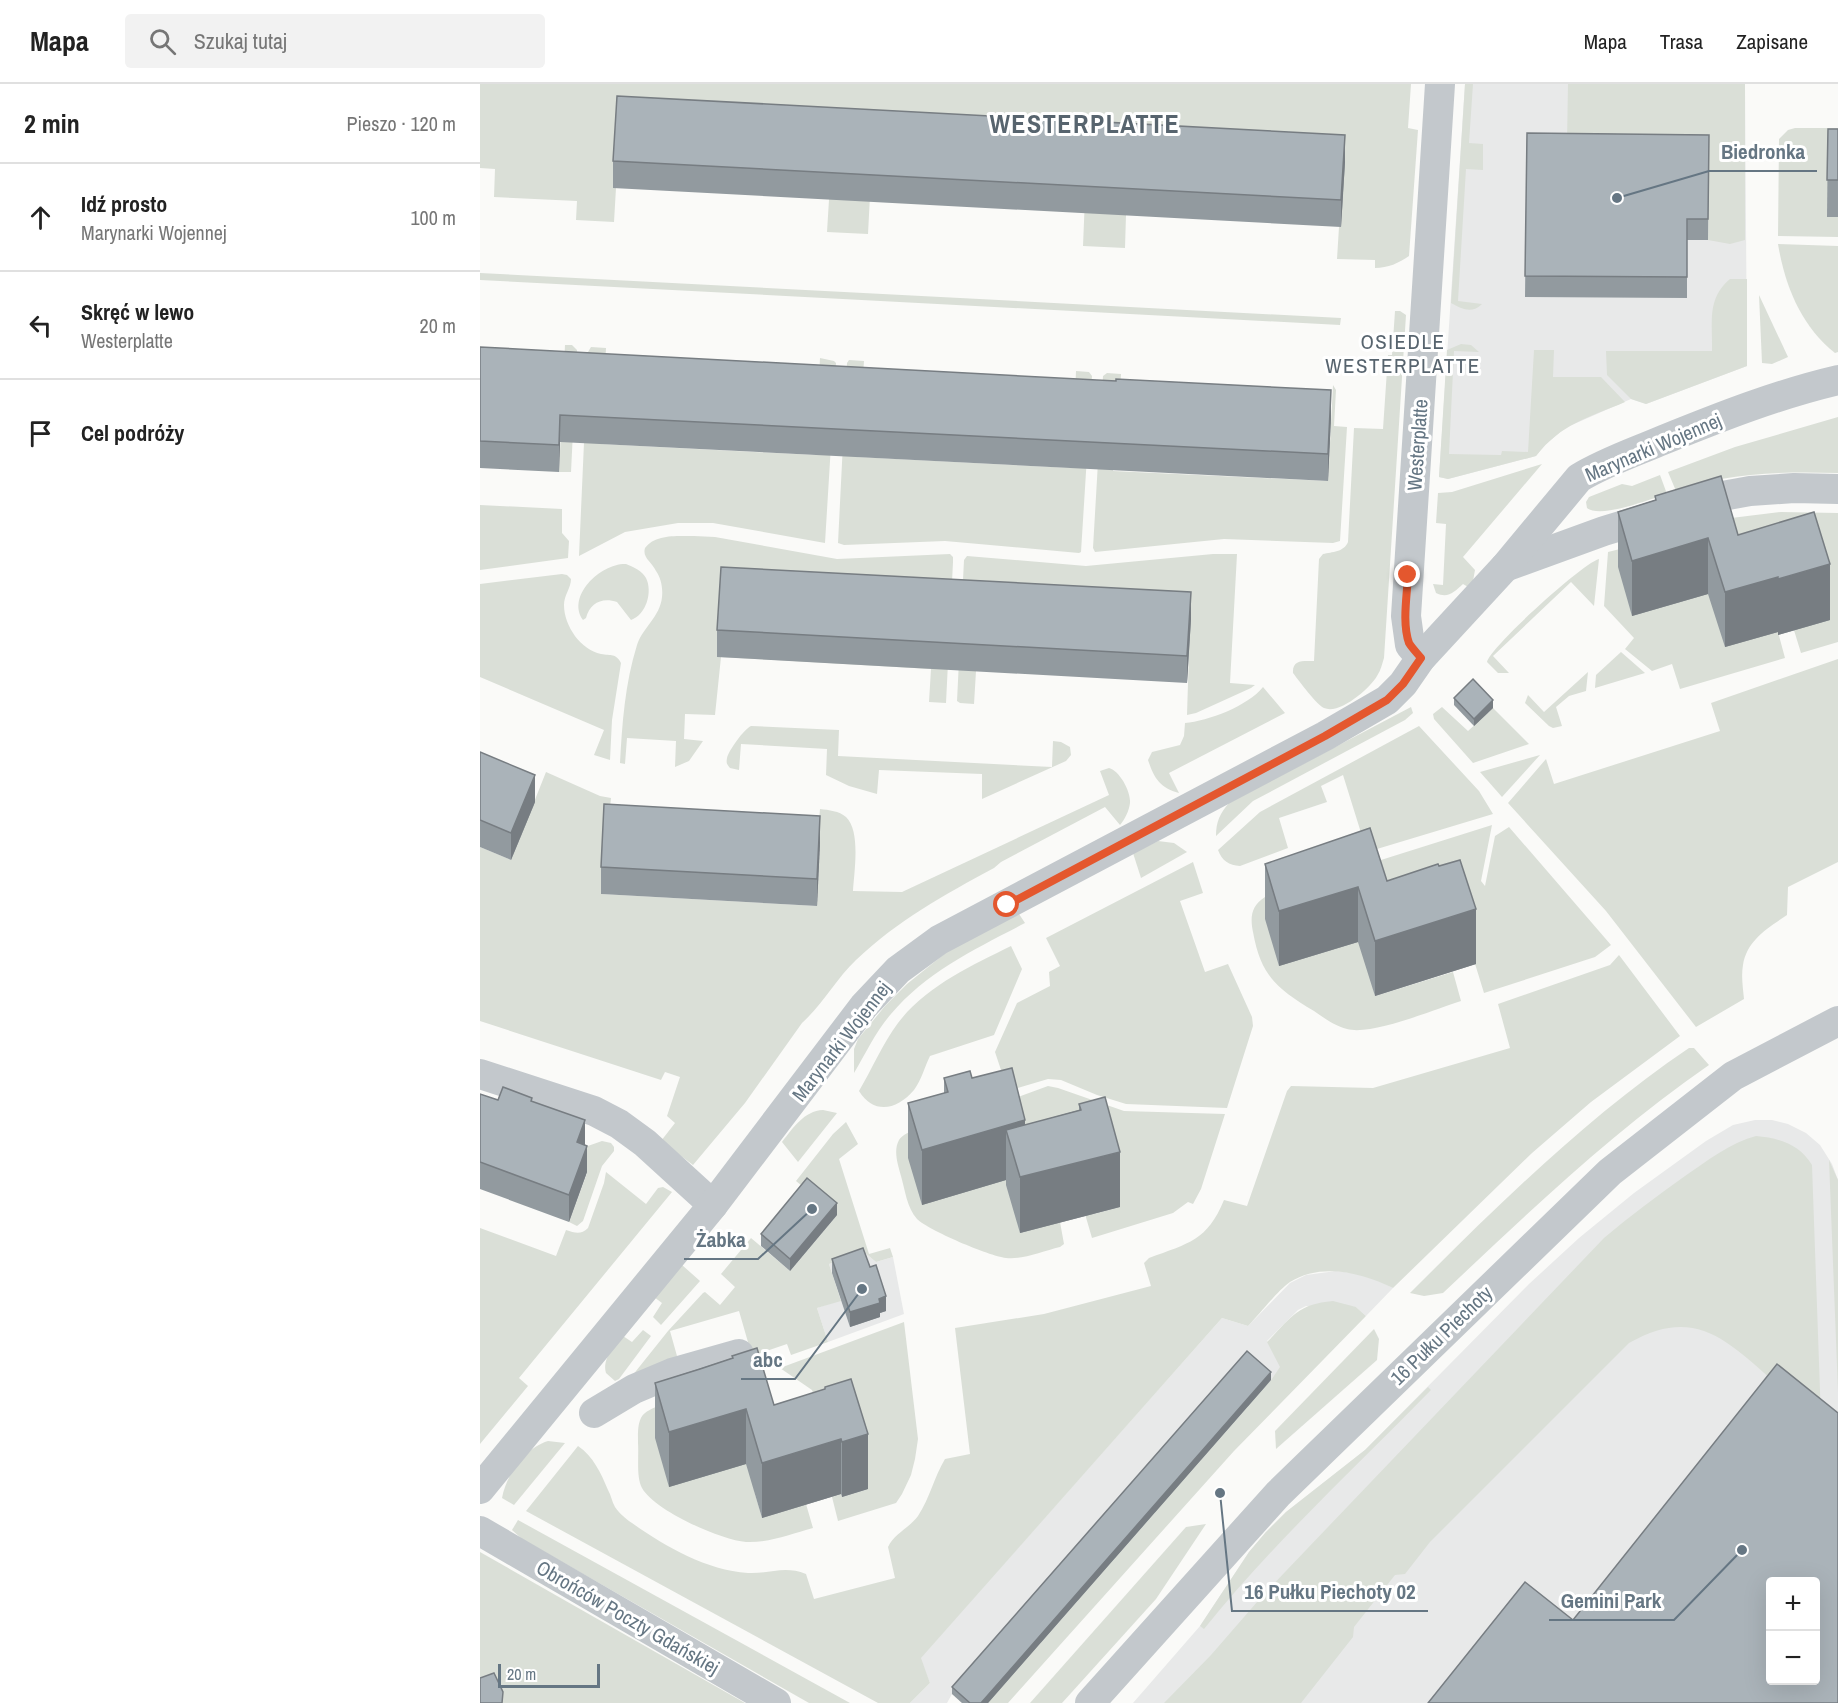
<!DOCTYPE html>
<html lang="pl">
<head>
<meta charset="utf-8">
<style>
  :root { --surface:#fff; --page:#f2f2f2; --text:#222; --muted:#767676; --line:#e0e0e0 }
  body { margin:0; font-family:"Archivo Narrow",sans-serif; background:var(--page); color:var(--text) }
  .controls { position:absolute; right:18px; bottom:18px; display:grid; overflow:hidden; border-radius:6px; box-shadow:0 6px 24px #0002 }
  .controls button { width:54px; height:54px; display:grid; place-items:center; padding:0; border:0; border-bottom:2px solid var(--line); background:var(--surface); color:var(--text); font:30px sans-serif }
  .scale { position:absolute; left:18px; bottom:15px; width:102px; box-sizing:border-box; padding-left:6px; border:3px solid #657683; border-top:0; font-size:16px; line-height:21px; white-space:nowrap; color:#657683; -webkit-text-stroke:4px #fff; paint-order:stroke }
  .stop { position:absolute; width:18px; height:18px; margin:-14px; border:4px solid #e4572e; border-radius:50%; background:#fff }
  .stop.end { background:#e4572e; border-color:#fff; box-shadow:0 2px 6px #0008 }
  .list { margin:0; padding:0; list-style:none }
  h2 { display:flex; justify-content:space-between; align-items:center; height:78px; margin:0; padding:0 24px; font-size:26px }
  h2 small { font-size:20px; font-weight:400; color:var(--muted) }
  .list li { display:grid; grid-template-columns:39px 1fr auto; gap:18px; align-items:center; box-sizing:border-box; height:108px; padding:0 24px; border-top:2px solid var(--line) }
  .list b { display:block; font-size:22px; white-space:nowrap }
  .list p { margin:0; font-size:20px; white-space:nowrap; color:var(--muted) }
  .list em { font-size:20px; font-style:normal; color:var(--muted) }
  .icon { flex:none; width:33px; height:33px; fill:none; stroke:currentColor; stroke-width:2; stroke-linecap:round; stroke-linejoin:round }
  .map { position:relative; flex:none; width:1358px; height:1619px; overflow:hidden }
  header { display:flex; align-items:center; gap:36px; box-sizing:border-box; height:84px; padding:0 30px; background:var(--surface); border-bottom:2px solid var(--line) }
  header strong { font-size:28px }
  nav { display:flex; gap:33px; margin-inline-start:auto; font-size:21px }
  .search { width:420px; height:54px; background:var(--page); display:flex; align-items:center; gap:15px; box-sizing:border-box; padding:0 21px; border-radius:6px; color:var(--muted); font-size:22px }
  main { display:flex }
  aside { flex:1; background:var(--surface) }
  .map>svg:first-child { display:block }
  .built { fill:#e8e9e9; fill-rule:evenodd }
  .green { fill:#dadfd7 }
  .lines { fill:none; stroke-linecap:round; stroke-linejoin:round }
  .street { stroke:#c3c8cc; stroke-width:30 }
  .wall { fill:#929a9f }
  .shaded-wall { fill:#777d82 }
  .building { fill:#aab3b9; stroke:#777d82; stroke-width:1.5; fill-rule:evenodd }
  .route { stroke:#e4572e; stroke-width:8 }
  .labels { text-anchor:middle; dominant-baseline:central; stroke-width:6; stroke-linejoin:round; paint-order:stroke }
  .street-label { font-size:20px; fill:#657683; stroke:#fff }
  .neighbourhood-label { font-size:21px; letter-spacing:1.5px; fill:#57646e; stroke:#fff }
  .district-label { font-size:26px; font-weight:bold; letter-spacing:1.5px; fill:#57646e; stroke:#fff }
  .leader { fill:none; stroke:#657683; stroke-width:2 }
  .callout-dot { fill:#657683; stroke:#fff; stroke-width:2 }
  .callout-label { font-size:21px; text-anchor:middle; font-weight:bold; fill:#657683; stroke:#fff; stroke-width:6; stroke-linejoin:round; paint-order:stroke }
</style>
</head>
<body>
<header>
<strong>Mapa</strong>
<div class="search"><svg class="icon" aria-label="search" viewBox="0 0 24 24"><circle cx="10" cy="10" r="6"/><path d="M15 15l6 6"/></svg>Szukaj tutaj</div>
<nav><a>Mapa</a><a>Trasa</a><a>Zapisane</a></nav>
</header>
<main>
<aside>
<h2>2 min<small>Pieszo · 120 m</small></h2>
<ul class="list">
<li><svg class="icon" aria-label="ahead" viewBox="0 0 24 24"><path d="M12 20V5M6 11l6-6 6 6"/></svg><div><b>Idź prosto</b><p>Marynarki Wojennej</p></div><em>100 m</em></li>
<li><svg class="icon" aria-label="left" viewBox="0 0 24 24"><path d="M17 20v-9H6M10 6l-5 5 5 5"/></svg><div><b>Skręć w lewo</b><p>Westerplatte</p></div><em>20 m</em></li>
<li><svg class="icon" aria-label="arrive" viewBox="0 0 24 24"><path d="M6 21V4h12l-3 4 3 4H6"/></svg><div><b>Cel podróży</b></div></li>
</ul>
</aside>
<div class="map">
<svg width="1358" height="1619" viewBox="0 0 1358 1619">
  <rect width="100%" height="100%" fill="#fafaf8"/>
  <g class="built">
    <path d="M985 0H1265L1267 282 1166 320 1151 315 1085 344 1065 361 1056 372 968 395 959 393Z"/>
    <path d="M1275 1036H1292L1308 1040 1326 1049 1340 1061 1352 1080 1358 1096V1619H653L720 1542 769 1468 786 1448 806 1428 885 1366 1049 1200 1099 1154 1154 1109 1226 1057 1253 1041ZM1290 1498H1336V1596H1290Z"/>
    <path d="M384 1168 396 1178 413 1173 424 1230 348 1258 337 1224 361 1216 349 1180Z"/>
    <path d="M856 1187 873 1189 896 1195 913 1204 886 1232 876 1223 826 1222 818 1226 787 1257 801 1283 791 1296 508 1619H482L472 1610 467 1619H430L450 1599 440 1574 742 1234 768 1242 810 1199 826 1191Z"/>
  </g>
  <g class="green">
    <path d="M0 0H931L928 44 938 46 929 172C919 179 908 184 895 184V176L857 175 859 143 861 142 864 78 646 131 645 164 603 162 607 64 393 54 388 150 347 148 353 51 133 103 136 104 134 138 96 136 97 117 14 113 15 85 0 84Z"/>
    <path d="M985 0H993L989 59 1003 60V86L986 85 978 217 1002 220C992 230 982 225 971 219Z"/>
    <path d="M1088 0H1265V156L1250 160 1228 156 1229 72 1087 58Z"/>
    <path d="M1315 44H1358V82L1348 133H1358V153L1298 152 1299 55 1308 46Z"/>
    <path d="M1298 160 1358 162V268L1355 269C1321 242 1305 202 1298 160Z"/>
    <path d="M0 189 861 234 860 241 0 196Z"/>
    <path d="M1250 195H1267V282L1166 320 1151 315 1127 291 1126 267H1232C1233 239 1226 215 1250 195Z"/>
    <path d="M1279 211 1308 273 1292 280 1282 279Z"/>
    <path d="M915 227H920L926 231 904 574C902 580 901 586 897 592 890 604 860 631 844 624 835 619 820 598 813 589 812 575 824 577 834 577L839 475 843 470C852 468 864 468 868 458L874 344 903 345 908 271H912Z"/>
    <path d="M981 260 991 261 999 268 974 267 969 370 1021 371 1022 367 1048 368 1054 266H1074L1073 293H1121L1145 318C1108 334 1082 339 1056 372L968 395 959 393 967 266Z"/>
    <path d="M85 261H92L97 266 91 388H79Z"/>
    <path d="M111 263 126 264 121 360 335 371 340 274 354 277 356 279 345 459 233 439H198L145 448 99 472 108 268Z"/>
    <path d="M369 276 384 277 377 373 592 384 596 287 609 288 612 292 601 468 599 469 465 457 364 461 358 459 367 279Z"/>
    <path d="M627 289 641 290 639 322 636 323 633 387 848 397 853 301 856 306 854 342 867 343 860 457 853 459 744 455 615 468 613 464 623 292Z"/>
    <path d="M1358 333V389C1319 388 1280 388 1241 395 1226 398 1211 403 1196 407L1188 388 1255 363Z"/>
    <path d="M1062 380 983 473 995 486 993 497 988 503 983 500C974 508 968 515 956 509L953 500 963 501 966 440 956 439 958 409 972 408Z"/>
    <path d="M1180 391 1187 410C1170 415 1121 435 1107 424L1106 418 1109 413 1142 400 1152 402Z"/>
    <path d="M0 421 82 425V449L89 457 88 474 0 486Z"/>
    <path d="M1301 428 1358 429V558L1321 569 1313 543 1235 436Z"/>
    <path d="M214 452 235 453 357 475 470 470 473 473V478L466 619 449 618 451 585 241 573 235 631 205 630 204 655 223 657 209 677 195 683 196 657 147 654 145 680 140 679C142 640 145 599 157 561 163 543 180 533 182 513 183 504 181 494 176 487 172 478 162 474 165 464 175 450 197 452 214 452Z"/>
    <path d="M1164 459 1232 508 1298 548 1305 574 1200 605 1192 580 1172 587 1145 565 1154 554 1124 522 1128 468Z"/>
    <path d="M733 470H757L750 599 775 601 771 604 716 629 707 631 710 535 496 587 494 620 480 619 477 617 484 476 487 472 606 482Z"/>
    <path d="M1119 475 1114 522 1091 498 1013 572 1029 589H1018L1007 578C1010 563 1103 479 1119 475Z"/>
    <path d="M146 480C154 483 162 487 166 494 173 508 166 531 151 536L137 518C122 513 110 519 106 534L103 536C86 512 121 479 146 480Z"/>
    <path d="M82 490 87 491 91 495C91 504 84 511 84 521 84 542 101 566 121 570 131 572 136 569 141 579L132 636 130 676 114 671 124 646 0 593V500Z"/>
    <path d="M1141 568 1165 589 1115 604 1116 591Z"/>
    <path d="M1358 575V778L1308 803 1307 831C1288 844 1267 856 1263 881 1261 892 1263 904 1264 915L1216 943 1126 827 1028 719 1066 675 1074 700 1240 647 1231 619Z"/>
    <path d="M1108 588 1106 607 1089 612 1076 623 1082 642 1073 644 1069 642 1045 619 1048 611 1064 628Z"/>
    <path d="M783 603 805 629 689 689 699 709C680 704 674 694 668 676L672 668 700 661 704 652 705 639C728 637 768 622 783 603Z"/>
    <path d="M931 623 933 629 925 636 773 717 736 752C736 738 740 729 749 719Z"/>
    <path d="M962 623 988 647 1013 624 1049 660 993 679 954 635 953 630Z"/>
    <path d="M271 642 359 646 358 672 572 683 573 657 581 658 590 663 591 671 586 677 502 715V690L399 686 397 710 369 702 346 691 347 665 261 660 259 686 250 684C247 680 246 680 247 674 249 666 264 645 271 642Z"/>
    <path d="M939 642 999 707 1013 730 887 768 863 691 841 702 847 718 799 734 808 764 760 782C749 781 742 777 738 766L780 728Z"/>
    <path d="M1060 671 1022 713 1000 688Z"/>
    <path d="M629 684C640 687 651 708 650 719 649 727 645 735 640 741L625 723 521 778 514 784C464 811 418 836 376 876 356 895 343 920 322 939L265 1019 213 1081 181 1057 195 1039 187 1032 200 993 185 988 181 996 0 937V763L31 776 66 688 120 712 131 714 121 810 337 822 340 759H337L340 725C349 726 359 727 366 733 381 747 374 788 373 807L422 808 629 711 620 687Z"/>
    <path d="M1012 741 1001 797 1005 802 1015 752 1029 743 1131 861 1115 873 1004 909 980 831 847 793Z"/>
    <path d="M678 757 694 759 707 768 661 794 653 769Z"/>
    <path d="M713 778 723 809 700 817 725 888 748 880 772 933 773 942 747 1024 646 1020 617 1011 581 996 568 995 528 1007 515 968 537 919 570 902 569 888 580 882 566 854Z"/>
    <path d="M785 813 882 857 895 912 973 888 981 917C955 925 892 952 867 945 855 942 844 934 834 927 798 905 781 893 773 848 770 833 771 822 785 813Z"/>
    <path d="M539 830 545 839C497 864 447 887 411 930 396 947 386 969 374 989V965L378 955 405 922 427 900 468 867Z"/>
    <path d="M531 862 542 885 514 951 450 972C445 982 441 997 434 1006 417 1026 394 1031 379 1007 392 985 403 959 418 939 446 902 491 882 531 862Z"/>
    <path d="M1139 871 1200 952 1111 1018 1052 1069 913 1204C883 1189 841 1178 810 1198 797 1207 780 1230 768 1242L742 1234 441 1574 450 1599 430 1619H398L46 1427 98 1362C113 1372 121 1389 128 1406 131 1411 132 1418 135 1423 139 1429 146 1435 152 1439 186 1463 226 1486 268 1489 290 1490 304 1481 326 1490L334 1515 415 1494 408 1463C414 1450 429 1444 438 1432 450 1414 454 1393 465 1375L490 1370 475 1244 564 1230 671 1202 664 1179 669 1174C709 1159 727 1157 744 1116L767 1122 807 1007 811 1002 893 1004 1030 964 1018 920 1130 881Z"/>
    <path d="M1209 964H1214L1229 981C1132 1048 1048 1129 963 1209L944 1212 930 1209C1017 1122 1107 1033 1209 964Z"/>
    <path d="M568 1002 578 1004 644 1027 745 1030 721 1105 713 1120 708 1118 693 1129 612 1154 605 1130H614L640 1123 491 1030Z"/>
    <path d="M343 1026 357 1029 318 1078 302 1058C313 1044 324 1027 343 1026Z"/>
    <path d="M465 1036 528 1096 580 1138 584 1160 580 1163C563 1167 543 1176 526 1174 509 1172 448 1146 437 1135 427 1124 425 1106 421 1092 418 1081 413 1067 419 1056 425 1046 454 1040 465 1036Z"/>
    <path d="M366 1038 378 1060 359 1075 389 1170 410 1164 413 1173 396 1178 384 1168 349 1180 361 1217 337 1224 348 1258 311 1271 307 1260 272 1272 259 1227 190 1247 197 1272 176 1286 152 1292 188 1247 223 1209 225 1208 240 1221 255 1203 241 1190 271 1154 310 1187 357 1131 316 1097 353 1050Z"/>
    <path d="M1276 1052C1300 1054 1320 1061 1332 1081L1341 1335C1324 1322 1307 1309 1291 1295 1244 1253 1212 1223 1149 1259L950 1458 925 1490 915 1491 874 1543 873 1553 821 1619H684L731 1571 784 1510 1124 1154C1150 1132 1177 1112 1205 1092 1227 1077 1250 1059 1276 1052Z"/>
    <path d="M122 1057 131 1059 134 1063V1067L122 1082 103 1137 97 1142 89 1138 107 1089 105 1063Z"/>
    <path d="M1349 1076 1358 1096V1308Z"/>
    <path d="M126 1088 166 1120 178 1104 183 1103 192 1108 39 1294 48 1302 0 1360V1144L76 1172 86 1146C95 1149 101 1151 108 1144L124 1099Z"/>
    <path d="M202 1181 220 1197 181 1241 173 1233 182 1219 174 1213Z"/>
    <path d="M853 1217 876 1223 886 1232 754 1367 528 1619H508L791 1296 800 1283 787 1258C811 1234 817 1220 853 1217Z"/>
    <path d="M424 1238 438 1355 435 1375 431 1391 422 1410 416 1419 358 1437 352 1413 361 1410 362 1413 388 1405 348 1357 332 1306 300 1284Z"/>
    <path d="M894 1245 899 1255 897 1276 796 1365 795 1347Z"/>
    <path d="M163 1246 171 1252 139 1295 135 1297 126 1289C122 1274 134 1263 143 1252L152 1258Z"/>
    <path d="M948 1303 951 1306C874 1385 793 1459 724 1545L720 1542 769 1468 786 1448 806 1428 885 1366Z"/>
    <path d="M212 1311 270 1379 275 1410 282 1434 326 1420 333 1444C311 1450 289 1459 266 1458 241 1456 175 1427 162 1404 156 1392 159 1373 158 1359 158 1350 157 1335 165 1329 175 1321 199 1316 212 1311Z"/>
    <path d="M68 1357 85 1359 34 1421 22 1414C26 1391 45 1364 68 1357Z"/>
    <path d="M38 1436 370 1619H329L42 1455 32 1446Z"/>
    <path d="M726 1440 676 1515 582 1619H550L706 1443Z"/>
    <path d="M0 1468 265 1619H7L0 1598Z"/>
  </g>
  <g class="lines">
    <g class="street">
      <path d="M1025 483 1124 447 1237 413 1270 407 1314 404 1358 405"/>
      <path d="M941 574 930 561 926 532 960 0"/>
      <path d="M0 990 114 1027 139 1040 165 1059 233 1121"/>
      <path d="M114 1329 154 1305 192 1289 259 1270"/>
      <path d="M0 1405 233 1121 384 922 418 886 459 856 845 652 907 616 923 600 941 574 1025 483 1099 394C1125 378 1155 368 1183 356 1240 333 1298 310 1358 296"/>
      <path d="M0 1447 296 1619"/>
      <path d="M610 1619 798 1410 1130 1088 1253 992 1358 937"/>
    </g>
  </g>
  <g class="wall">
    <path d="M1348 45H1358V133H1347Z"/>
    <path d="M1047 49 1229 51 1228 156H1207V214L1045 213Z"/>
    <path d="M133 77 865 78 861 143 133 104Z"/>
    <path d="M0 263 851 333 848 397 80 358 79 388 0 384Z"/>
    <path d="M1175 412 1258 451 1350 536 1298 551V548L1245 563 1228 510 1152 532 1138 483V428L1175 416Z"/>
    <path d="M711 535 707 599 237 573V546Z"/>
    <path d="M974 614 1013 624 994 642 974 621Z"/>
    <path d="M0 668 55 718 31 776 0 763Z"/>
    <path d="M340 759 337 822 121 810V783Z"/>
    <path d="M785 780 907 797 996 880 895 912 878 858 799 882 785 835Z"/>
    <path d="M464 994H492L545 1041 599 1026V1020L640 1123 540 1149 526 1101V1096L442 1121 428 1074V1019L464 1009Z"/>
    <path d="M0 1010 18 1016 52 1017 105 1061 107 1088 89 1138 0 1105Z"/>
    <path d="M357 1131 310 1187 281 1162V1150Z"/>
    <path d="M352 1175 390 1183 406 1227 400 1229V1233L370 1243 352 1189Z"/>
    <path d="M252 1272 294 1321 345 1305V1303L388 1405 362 1413 361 1410 282 1434 266 1380 189 1403 175 1354V1299L252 1274Z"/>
    <path d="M791 1296 508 1619H482L472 1610V1603Z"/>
  </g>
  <g class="shaded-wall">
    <path d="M865 51V78L861 143V116Z"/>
    <path d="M851 306V333L848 397V370Z"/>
    <path d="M80 331V358L79 388V361Z"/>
    <path d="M1228 454V510L1152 532V477Z"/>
    <path d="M1350 480V536L1298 551V495Z"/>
    <path d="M1298 493V548L1245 563V508Z"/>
    <path d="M711 508V535L707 599V572Z"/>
    <path d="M1013 616V624L994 642V635Z"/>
    <path d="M55 691V718L31 776V749Z"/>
    <path d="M340 732V759L337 822V795Z"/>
    <path d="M878 803V858L799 882V827Z"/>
    <path d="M996 825V880L895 912V857Z"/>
    <path d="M105 1036V1063L97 1058Z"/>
    <path d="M545 1036V1091L526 1046V1096L442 1121V1066Z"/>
    <path d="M107 1062V1088L89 1138V1111Z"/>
    <path d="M640 1068V1123L540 1149V1093Z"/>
    <path d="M357 1119V1131L310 1187V1175Z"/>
    <path d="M406 1212V1227L400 1229V1233L370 1243V1228Z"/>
    <path d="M791 1288V1296L508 1619H501Z"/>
    <path d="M266 1325V1380L189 1403V1348Z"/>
    <path d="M388 1350V1405L362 1413V1358Z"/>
    <path d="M361 1355V1410L282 1434V1379Z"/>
  </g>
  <g class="building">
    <path d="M137 12 865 51 861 116 133 77Z"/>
    <path d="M1348 45H1358V96H1347Z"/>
    <path d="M1047 49 1229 51 1228 135H1207V193L1045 192Z"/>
    <path d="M0 263 636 297V295L851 306 848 370 80 331 79 361 0 357Z"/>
    <path d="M1241 392 1258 451 1334 428 1350 480 1298 495V493L1245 508 1228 454 1152 477 1138 428 1176 416 1175 412Z"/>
    <path d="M241 483 711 508 707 572 237 546Z"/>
    <path d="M993 595 1013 616 994 635 974 614Z"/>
    <path d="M0 668 55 691 31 749 0 736Z"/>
    <path d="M124 720 340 732 337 795 121 783Z"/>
    <path d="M890 744 907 797 958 780 959 782 980 776 996 825 895 857 878 803 799 827 785 780Z"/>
    <path d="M532 984 545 1036 442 1066 428 1019 468 1008 464 994 490 987 492 994Z"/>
    <path d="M23 1003 52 1014 51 1017 105 1036 97 1058 107 1062 89 1111 0 1078V1010L18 1016Z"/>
    <path d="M625 1013 640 1068 540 1093 526 1046 601 1026 599 1020Z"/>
    <path d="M327 1094 357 1119 310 1175 281 1150Z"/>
    <path d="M383 1164 390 1183 396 1181 406 1212 399 1215 400 1219 370 1228 352 1175Z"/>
    <path d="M277 1264 294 1321 345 1305V1303L371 1295 388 1350 362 1358 361 1355 282 1379 266 1325 189 1348 175 1299 220 1285 253 1274 252 1272Z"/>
    <path d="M767 1267 791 1288 501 1619H490L472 1603Z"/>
    <path d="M1297 1280 1358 1329V1619H948L1045 1498 1093 1536ZM1290 1497H1335V1596H1290Z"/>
    <path d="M14 1589 23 1608 22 1619H0V1594Z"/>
  </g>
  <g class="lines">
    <path class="route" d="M527 821 845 652 888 627 907 616 923 600 941 574C937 569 932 564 929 559 922 539 927 512 928 491"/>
  </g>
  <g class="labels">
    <g class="street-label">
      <text transform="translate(937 361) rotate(-86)">Westerplatte</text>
      <text transform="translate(1173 363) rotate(-23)">Marynarki Wojennej</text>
      <text transform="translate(361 957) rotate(-52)">Marynarki Wojennej</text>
      <text transform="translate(961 1251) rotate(-44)">16 Pułku Piechoty</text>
      <text transform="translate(148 1533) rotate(30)">Obrońców Poczty Gdańskiej</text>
    </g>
    <g class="neighbourhood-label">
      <text x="923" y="257">OSIEDLE<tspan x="923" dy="24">WESTERPLATTE</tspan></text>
    </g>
    <g class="district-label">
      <text x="605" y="39">WESTERPLATTE</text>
    </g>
  </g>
  <path class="leader" d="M1137 114L1229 87H1337M332 1125L278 1175H204M382 1205L315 1295H261M740 1409L752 1527H948M1262 1466L1194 1536H1069"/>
  <g class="callout-dot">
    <circle cx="1137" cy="114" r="6"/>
    <circle cx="332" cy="1125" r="6"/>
    <circle cx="382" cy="1205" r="6"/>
    <circle cx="740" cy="1409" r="6"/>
    <circle cx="1262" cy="1466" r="6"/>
  </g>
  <g class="callout-label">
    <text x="1283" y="75">Biedronka</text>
    <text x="241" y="1163">Żabka</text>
    <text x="288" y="1283">abc</text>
    <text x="850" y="1515">16 Pułku Piechoty 02</text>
    <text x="1131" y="1524">Gemini Park</text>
  </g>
</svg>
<div class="controls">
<button>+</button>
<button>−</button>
</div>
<div class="scale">20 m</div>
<div class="stop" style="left:527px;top:821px"></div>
<div class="stop end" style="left:928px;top:491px"></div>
</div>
</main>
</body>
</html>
